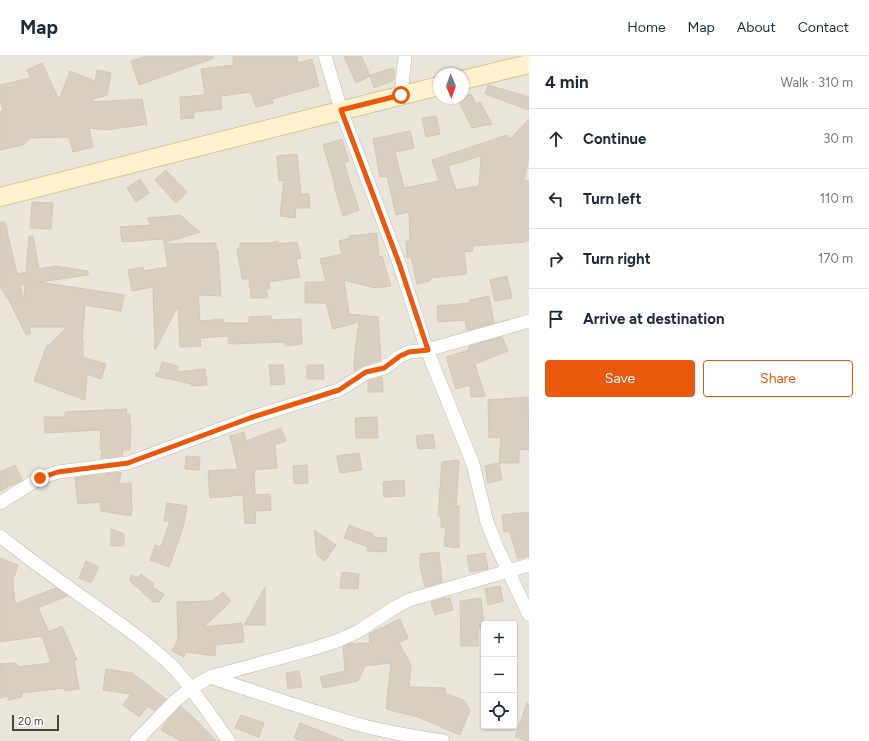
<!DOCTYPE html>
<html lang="en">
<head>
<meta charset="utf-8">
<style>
  :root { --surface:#fff; --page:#f2f2f3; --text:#1f2937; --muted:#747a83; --line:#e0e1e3; --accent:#ea580c }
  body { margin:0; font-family:Figtree,sans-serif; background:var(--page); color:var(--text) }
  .controls { position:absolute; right:12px; bottom:12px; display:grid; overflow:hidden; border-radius:4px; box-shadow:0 1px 3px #0004 }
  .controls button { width:36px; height:36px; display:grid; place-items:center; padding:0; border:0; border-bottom:1px solid var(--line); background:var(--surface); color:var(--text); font:20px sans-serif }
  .compass { position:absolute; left:433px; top:12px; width:36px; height:36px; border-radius:50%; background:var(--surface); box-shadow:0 1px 3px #0004; rotate:178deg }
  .scale { position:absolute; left:12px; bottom:10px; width:47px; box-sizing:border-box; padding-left:4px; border:2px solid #4b4439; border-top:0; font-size:11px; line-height:14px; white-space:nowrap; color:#4b4439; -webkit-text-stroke:3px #fff; paint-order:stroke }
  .stop { position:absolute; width:12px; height:12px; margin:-9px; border:3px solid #ea580c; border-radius:50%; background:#fff }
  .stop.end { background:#ea580c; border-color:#fff; box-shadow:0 1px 4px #0008 }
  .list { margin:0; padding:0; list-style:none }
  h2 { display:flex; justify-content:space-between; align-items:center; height:52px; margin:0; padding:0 16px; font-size:17px }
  h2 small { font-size:13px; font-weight:400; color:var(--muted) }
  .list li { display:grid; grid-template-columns:26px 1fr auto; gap:12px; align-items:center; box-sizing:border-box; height:60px; padding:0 16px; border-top:1px solid var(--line) }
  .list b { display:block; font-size:15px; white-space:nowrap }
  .list em { font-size:13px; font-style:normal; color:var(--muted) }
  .actions { display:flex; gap:8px; padding:12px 16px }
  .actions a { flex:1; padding:9px 0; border:1px solid var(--accent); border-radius:4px; text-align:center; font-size:14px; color:var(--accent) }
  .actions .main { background:var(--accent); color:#fff }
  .icon { flex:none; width:22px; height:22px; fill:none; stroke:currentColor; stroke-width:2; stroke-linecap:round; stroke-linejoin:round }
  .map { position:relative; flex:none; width:529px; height:685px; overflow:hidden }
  header { display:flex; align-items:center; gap:24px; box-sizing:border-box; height:56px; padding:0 20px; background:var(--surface); border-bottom:1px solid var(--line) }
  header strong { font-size:19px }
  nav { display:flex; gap:22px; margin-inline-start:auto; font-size:14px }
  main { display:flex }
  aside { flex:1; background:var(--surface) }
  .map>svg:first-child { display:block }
  .residential { fill:#eae5da; fill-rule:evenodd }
  .building { fill:#d8cfc1; stroke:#d3c7b4; fill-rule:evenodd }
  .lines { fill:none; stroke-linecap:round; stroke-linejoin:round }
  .street-casing { stroke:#c2bbae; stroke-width:14 }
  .secondary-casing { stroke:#d6c79b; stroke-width:20 }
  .street { stroke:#fff; stroke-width:13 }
  .secondary { stroke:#fff3cd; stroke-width:18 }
  .route { stroke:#ea580c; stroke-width:5 }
</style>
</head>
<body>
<header>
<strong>Map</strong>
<nav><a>Home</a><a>Map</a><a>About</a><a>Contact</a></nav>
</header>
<main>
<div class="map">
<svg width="529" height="685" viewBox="0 0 529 685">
  <rect width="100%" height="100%" fill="#f6f3ec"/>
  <path class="residential" d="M0 0H529V685H0ZM439 18H463V42H439ZM484 568H514V670H484Z"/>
  <g class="building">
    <path d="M147 0H213L214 2 139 29 131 5Z"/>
    <path d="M233 0H297L298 7 312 3 319 30 272 43 273 47 256 51 251 36 221 40 222 53 194 56V62L181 63 180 41 205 39 201 13 233 9Z"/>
    <path d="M344 0H361L370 19 393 12 395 17 394 24 374 32 370 20 356 27Z"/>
    <path d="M42 7 59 44 70 15 95 25 97 14 111 17 107 39 93 43V46L142 43 147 68 107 74 89 72 93 91 73 96 69 81 30 82 23 89 0 94V56L3 55 0 42V29L31 22 27 14Z"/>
    <path d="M488 29 529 41V54L485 38Z"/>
    <path d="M471 38 476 48 480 46 492 68 472 72 458 44Z"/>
    <path d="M436 60 440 78 426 81 422 62Z"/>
    <path d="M529 63V101L524 124 529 125V185H525V186L472 190 473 195 464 196 467 218 430 222V225L417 228 411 201 407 202 406 185H410L409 156 396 159 387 120 380 121 373 83 410 75 414 92 395 96 404 132 439 125 432 104 507 79 510 83ZM481 100 479 130 456 134 448 110Z"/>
    <path d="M342 83 349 105 344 107 359 154 343 160 334 130 335 129 323 89Z"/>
    <path d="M297 98 301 138H309L310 152H296L295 162 280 160 284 124 279 125 277 100Z"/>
    <path d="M166 114 187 136 176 147 155 124Z"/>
    <path d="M140 123 149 137 136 146 127 132Z"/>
    <path d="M32 146 53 147 51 173 30 172Z"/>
    <path d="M180 159 200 176 164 187 163 183 122 186 120 171 151 169 147 162Z"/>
    <path d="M0 166H5L17 218 26 216 29 180H33L39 213 55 210 88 215V219L39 226 124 239 121 255 85 249 82 284H83V301L106 308 101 323 87 318 85 344 34 325 47 289H49L67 271H29L31 277 26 279 10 246 0 231ZM20 228H25L24 246Z"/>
    <path d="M377 177 379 201 382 200 391 230 375 232 344 224 349 258 378 261 381 304 364 309 354 315V302L359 266 333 273 326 247H305V226H326L320 203 342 198 339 185 350 182 349 180Z"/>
    <path d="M278 185V188L297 186 301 202 296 203 300 221 269 226 270 233H266L268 242H251L249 223H242L237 193 240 192V187H271Z"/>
    <path d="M216 187V194H218L221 240 198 239 200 265 223 263 224 267H249V261L271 260V264L301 263 302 288 285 290V286L229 288 228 280 200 282 201 290 180 291 178 250 155 294 153 231 132 235 128 214 143 211 144 215 168 211 164 188Z"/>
    <path d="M507 220 512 242 495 245 490 224Z"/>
    <path d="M489 240 494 267 467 274 465 264 438 266 437 250 470 247V244Z"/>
    <path d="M502 281 508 295 475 308 485 340 471 341 470 329 456 333 446 301 469 294V290Z"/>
    <path d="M162 306 178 310 177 316 205 313 207 329 192 330 191 328 156 320V317H159Z"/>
    <path d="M269 309H283L285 328 271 329Z"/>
    <path d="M307 309H323L324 323H307Z"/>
    <path d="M382 321 383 336H368V325Z"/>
    <path d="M528 341 529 394 519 393V407H499L501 381 489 382 488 344Z"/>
    <path d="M127 353 126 358H130V370L131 369 130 394H123L122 400 101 402 102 393H100L101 374 45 377 44 361H65V356Z"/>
    <path d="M377 361 378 382H356L355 362Z"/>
    <path d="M281 372 286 385 275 389 277 412 254 414 255 439 270 438 271 454 255 455 256 467 245 468 243 439 210 442 208 415 238 413 230 380 244 376 246 385Z"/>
    <path d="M433 378 435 392 418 393 416 380Z"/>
    <path d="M359 397 362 414 340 417 337 400Z"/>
    <path d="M186 400 200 401 199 414 185 413Z"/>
    <path d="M459 404 456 450H459V492L444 490 446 471H441V460H438L442 406Z"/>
    <path d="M499 407 502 424 488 427 485 410Z"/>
    <path d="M15 409 22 424 0 435V416Z"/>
    <path d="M307 409 308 427 294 428 293 410Z"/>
    <path d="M121 416 119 428 131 427 132 456H131V460L101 455 100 446 78 448 75 422Z"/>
    <path d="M404 424 405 440 384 441 383 426Z"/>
    <path d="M167 447 187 450 183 472 169 511 150 504 155 489 161 491 170 465H164Z"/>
    <path d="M529 456V500L518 503 509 475 504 476 502 459Z"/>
    <path d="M349 469 373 478 372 481 387 482 386 496 367 495 368 491 344 482Z"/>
    <path d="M111 473 124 478V490H111Z"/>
    <path d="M314 474 336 489 325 505 317 499Z"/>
    <path d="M439 496 442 526 425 531 420 510V498Z"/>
    <path d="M485 497 488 513 470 516 467 500Z"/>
    <path d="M0 502 18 509 13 524 15 548 56 532 67 540 38 552 49 576 62 570 77 604H74L79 633 65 635V632L21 637 22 641 8 644V640L0 642V608L16 607 17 611 51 607 42 580 0 586Z"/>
    <path d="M86 505 99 511 91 527 79 522Z"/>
    <path d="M342 516 359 518 358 533 340 532Z"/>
    <path d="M141 518 154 528 152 531 164 538 159 546H153L129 524 132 519 137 522Z"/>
    <path d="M500 530 503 545 488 549 485 533Z"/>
    <path d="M265 531V569H244Z"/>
    <path d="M223 536 231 545 204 571 242 567 244 586 216 589 215 600 186 596 184 601 172 595 178 583 177 546 212 545Z"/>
    <path d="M445 542 446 543 450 542 453 554 435 559 431 546Z"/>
    <path d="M481 542 484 571 478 572V590H461L460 545Z"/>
    <path d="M400 563 408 582 399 587 411 609 409 631 445 632V637L465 645 470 655 460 679 418 661 386 653 391 607 364 610V613L358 625 323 632 320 621 345 615 343 591 349 588 370 587 369 578Z"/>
    <path d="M106 613 132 617 166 643 154 655 148 650 139 661 123 649 131 638 103 634Z"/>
    <path d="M299 615 302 631 288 633 286 617Z"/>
    <path d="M527 647 529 648V685L515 681Z"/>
    <path d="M181 650 196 664 216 685H181L161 674 166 666Z"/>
    <path d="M241 659 264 667 259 681 235 672Z"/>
    <path d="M300 667 343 684V685H302L294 682Z"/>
  </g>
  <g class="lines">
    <defs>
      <g id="street">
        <path d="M325 0 341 54 399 207 427 294 473 408 487 466 497 491 529 559"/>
        <path d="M401 39 405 0"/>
        <path d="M0 447 40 422 58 416 128 407 250 362 339 334 366 317 384 312 400 300 409 296 427 294 529 265"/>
        <path d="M0 480C29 503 58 524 88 545 117 566 146 585 172 610 194 633 210 660 229 685"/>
        <path d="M210 621C263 638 315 657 368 671 393 677 418 681 443 685"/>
        <path d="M136 685 175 645 191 632 210 621 312 593 337 585 357 576 394 552 409 544 529 509"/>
      </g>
      <g id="secondary">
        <path d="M463 24 529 8"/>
        <path d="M0 141 439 30"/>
      </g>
    </defs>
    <use href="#street" class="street-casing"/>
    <use href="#secondary" class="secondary-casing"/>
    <use href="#street" class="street"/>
    <use href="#secondary" class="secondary"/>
  </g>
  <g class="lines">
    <path class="route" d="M40 422 58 416 128 407 250 362 339 334 366 316 384 312 400 300 409 296 428 294 399 207 341 54 401 39"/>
  </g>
</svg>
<div class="controls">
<button>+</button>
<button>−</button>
<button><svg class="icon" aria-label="locate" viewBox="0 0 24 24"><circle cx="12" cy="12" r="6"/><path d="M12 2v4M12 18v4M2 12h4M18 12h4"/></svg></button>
</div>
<svg class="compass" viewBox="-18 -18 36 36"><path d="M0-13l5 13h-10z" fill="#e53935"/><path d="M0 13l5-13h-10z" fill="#747a83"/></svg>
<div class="scale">20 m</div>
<div class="stop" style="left:401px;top:39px"></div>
<div class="stop end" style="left:40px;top:422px"></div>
</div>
<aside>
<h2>4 min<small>Walk · 310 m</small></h2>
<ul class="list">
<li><svg class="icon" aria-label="ahead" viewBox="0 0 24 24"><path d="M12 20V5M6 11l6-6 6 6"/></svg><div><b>Continue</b></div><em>30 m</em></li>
<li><svg class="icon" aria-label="left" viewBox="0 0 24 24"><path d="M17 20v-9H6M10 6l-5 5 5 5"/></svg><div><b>Turn left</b></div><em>110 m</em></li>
<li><svg class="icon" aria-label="right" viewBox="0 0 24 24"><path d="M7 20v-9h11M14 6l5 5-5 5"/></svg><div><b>Turn right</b></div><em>170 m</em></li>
<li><svg class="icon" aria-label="arrive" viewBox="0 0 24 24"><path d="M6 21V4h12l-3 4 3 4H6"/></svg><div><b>Arrive at destination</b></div></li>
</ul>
<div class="actions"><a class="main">Save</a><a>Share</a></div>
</aside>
</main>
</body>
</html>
